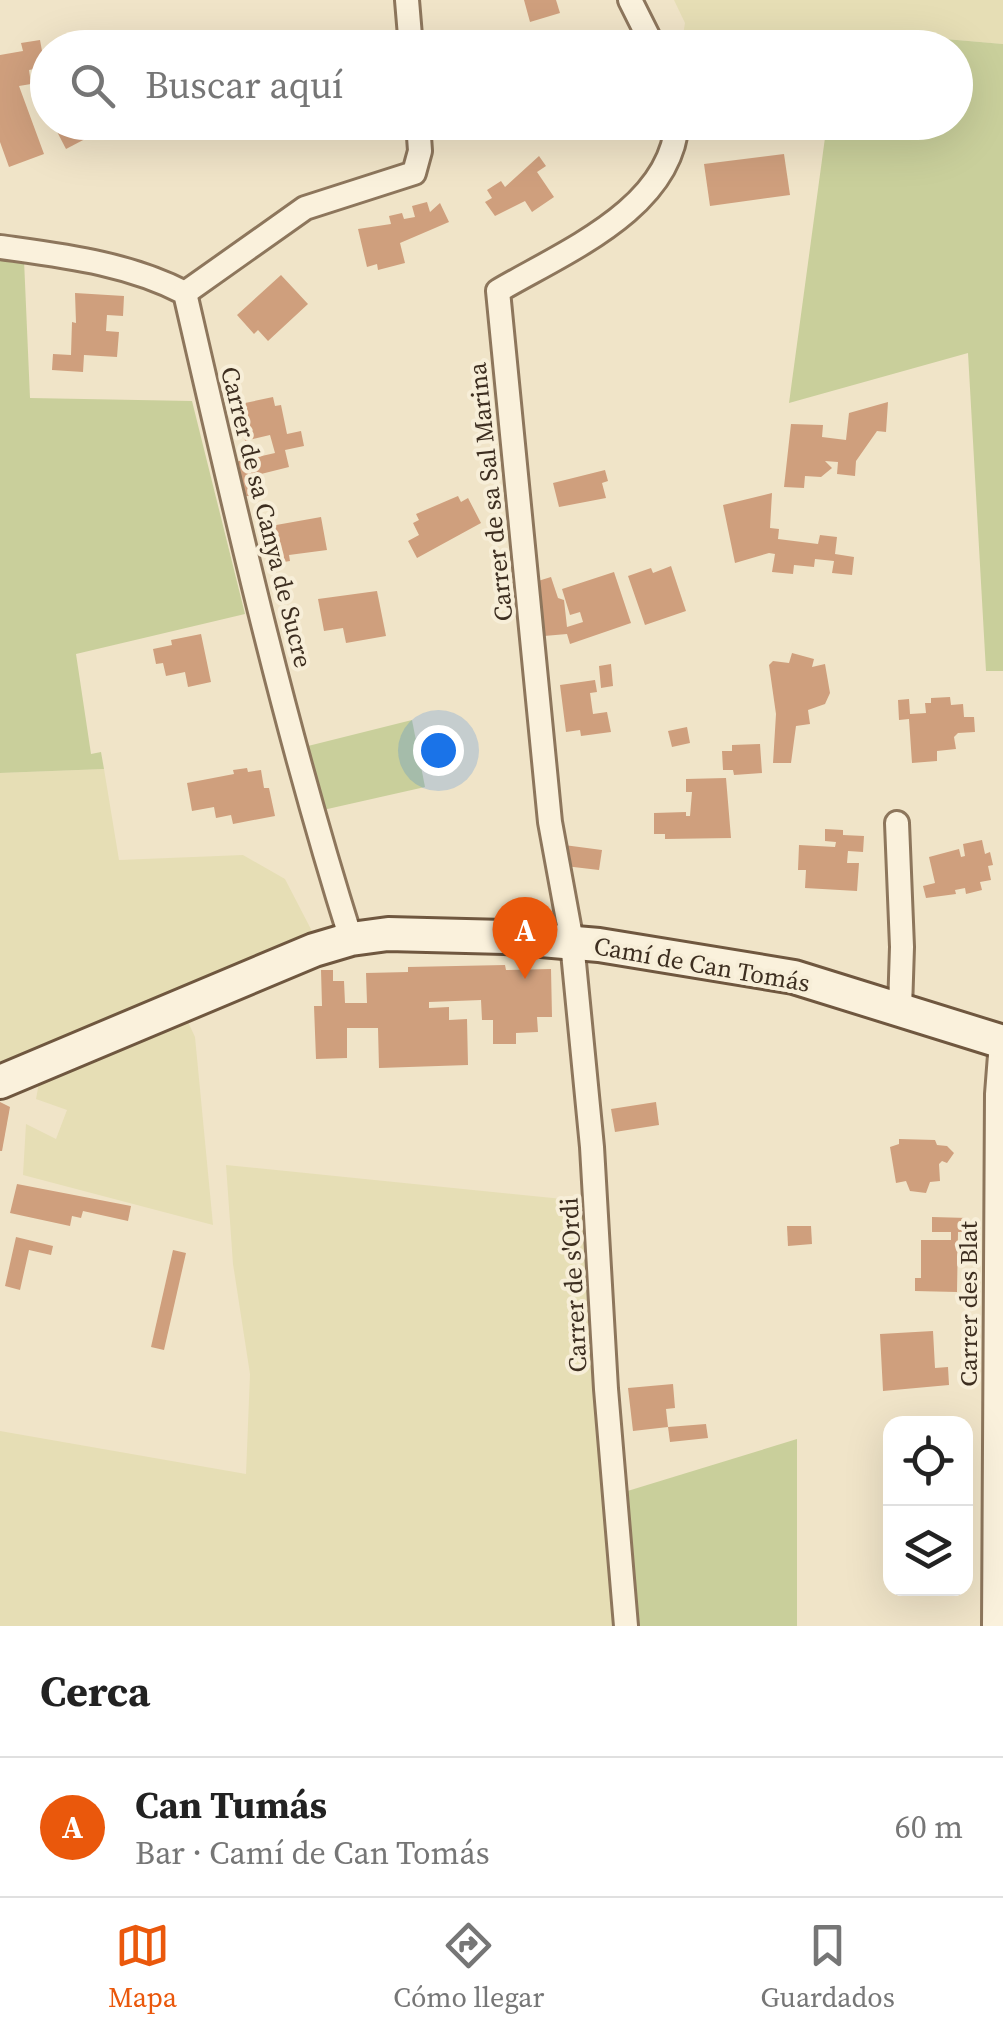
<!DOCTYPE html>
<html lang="es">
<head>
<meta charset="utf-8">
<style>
  :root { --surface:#fff; --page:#f6f6f6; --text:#222; --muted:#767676; --line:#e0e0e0; --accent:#ea580c }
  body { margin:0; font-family:"Source Serif 4",serif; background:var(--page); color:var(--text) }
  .controls { position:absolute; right:30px; bottom:30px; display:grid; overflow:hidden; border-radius:20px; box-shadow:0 10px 40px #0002 }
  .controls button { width:90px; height:90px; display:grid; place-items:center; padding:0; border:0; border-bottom:2px solid var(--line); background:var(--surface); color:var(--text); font:50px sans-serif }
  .you { position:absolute; left:438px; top:750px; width:35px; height:35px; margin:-25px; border:8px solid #fff; border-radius:50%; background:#1a73e8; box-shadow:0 0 0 15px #1a73e833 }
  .badge { display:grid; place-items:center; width:65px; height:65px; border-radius:50%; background:var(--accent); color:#fff; font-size:32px; font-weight:700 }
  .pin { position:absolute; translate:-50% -82px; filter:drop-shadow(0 2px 5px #0008) }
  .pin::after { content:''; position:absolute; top:52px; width:35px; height:30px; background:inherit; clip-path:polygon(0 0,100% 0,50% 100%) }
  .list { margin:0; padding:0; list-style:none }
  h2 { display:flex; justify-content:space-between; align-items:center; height:130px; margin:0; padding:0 40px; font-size:42px }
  h2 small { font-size:32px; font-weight:400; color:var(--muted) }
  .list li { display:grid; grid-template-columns:65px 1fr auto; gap:30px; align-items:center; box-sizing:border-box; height:140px; padding:0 40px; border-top:2px solid var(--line) }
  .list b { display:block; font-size:38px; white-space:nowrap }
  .list p { margin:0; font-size:32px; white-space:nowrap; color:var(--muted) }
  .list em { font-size:32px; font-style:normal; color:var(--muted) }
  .icon { flex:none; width:55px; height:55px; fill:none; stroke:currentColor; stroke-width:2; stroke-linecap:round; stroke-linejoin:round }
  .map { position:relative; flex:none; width:1003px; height:1626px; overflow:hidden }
  .search { position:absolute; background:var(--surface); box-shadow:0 10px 40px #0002; left:30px; right:30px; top:30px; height:110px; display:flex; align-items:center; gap:25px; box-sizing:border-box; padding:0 35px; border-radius:55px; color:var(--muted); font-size:38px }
  .sheet { height:270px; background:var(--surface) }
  nav { display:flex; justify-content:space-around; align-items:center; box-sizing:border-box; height:140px; border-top:2px solid var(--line); background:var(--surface); font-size:28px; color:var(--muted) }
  nav a { display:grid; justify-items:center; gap:5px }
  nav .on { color:var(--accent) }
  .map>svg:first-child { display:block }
  .farmland { fill:#e6deb5 }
  .green { fill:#c9cf9b }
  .building { fill:#cf9f7d }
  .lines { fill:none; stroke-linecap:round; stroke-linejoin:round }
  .street-casing { stroke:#8d765c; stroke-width:28 }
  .secondary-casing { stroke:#6f573f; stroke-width:38 }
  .street { stroke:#faf1dc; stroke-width:22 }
  .secondary { stroke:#faf1dc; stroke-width:32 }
  .labels { text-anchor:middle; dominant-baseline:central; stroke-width:8; stroke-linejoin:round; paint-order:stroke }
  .street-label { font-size:25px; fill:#3d2e20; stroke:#f7eed8 }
</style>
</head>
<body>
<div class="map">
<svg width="1003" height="1626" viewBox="0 0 1003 1626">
  <rect width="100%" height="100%" fill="#f0e4c8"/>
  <g class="farmland">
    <path d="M674 0H1003V44L842 30 836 47H681L685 23Z"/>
    <path d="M104 769 119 860 243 855 285 879 315 937 0 1069V773Z"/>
    <path d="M187 1020 195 1037 213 1225 23 1175 26 1124 56 1139 67 1110 36 1099 40 1077Z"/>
    <path d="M226 1165 583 1201 614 1626H0V1431L246 1474 250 1374 233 1264Z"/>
  </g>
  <g class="green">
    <path d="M841 30 1003 44V671H986L968 353 789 403 827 123 956 122V48L836 47Z"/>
    <path d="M0 257 24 260 30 398 192 401 245 614 76 654 91 754 101 752 104 769 0 773Z"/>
    <path d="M412 720 425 787 323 810 308 746Z"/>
    <path d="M797 1439V1626H632L621 1493Z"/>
  </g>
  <g class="building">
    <path d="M524 0H556L560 13 530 22Z"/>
    <path d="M40 40 45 67 29 70 31 84 19 86 44 154 9 167 0 142V55L23 51 21 43Z"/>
    <path d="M52 122H79L87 138 66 149Z"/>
    <path d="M429 122H482L483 136 452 139V134L430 135Z"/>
    <path d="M784 154 790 195 710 206 704 164Z"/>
    <path d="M539 156 546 166 537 172 554 197 532 212 525 201 495 216 485 202 492 198 487 190 501 181 505 187Z"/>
    <path d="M427 202 430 212 440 203 449 222 400 243 405 263 378 270 377 264 367 267 358 229 391 224 389 216 402 213 404 219 415 217 412 206Z"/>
    <path d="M281 275 308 304 268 341 258 330 254 334 237 315Z"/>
    <path d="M75 293 124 296 123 316 107 315 106 331 119 332 117 357 84 355 83 372 52 370 53 354 71 355 72 322 76 323Z"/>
    <path d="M273 397 275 406 281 405 287 434 301 431 304 446 285 450 289 467 253 476 257 494 243 497 235 462 275 453 270 435 245 441 241 413 247 412 245 403Z"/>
    <path d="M888 402 886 432 877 431 856 461 855 476 837 474 838 462 825 461 832 468 821 477 805 476 804 488 784 487 791 424 823 425 822 437 846 440 849 413Z"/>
    <path d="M605 470 608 481 602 483 606 498 559 507 553 483Z"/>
    <path d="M772 493 770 528 779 529 778 539 818 544 820 535 837 537 835 554 854 557 852 575 832 573 834 561 815 559 814 567 794 565 793 574 772 572 775 554 769 553 735 563 723 505Z"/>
    <path d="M458 496 461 502 468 498 481 523 417 558 408 541 419 535 413 523 419 520 416 514Z"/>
    <path d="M321 517 327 550 289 555 290 561 272 564 265 527Z"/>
    <path d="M671 566 686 611 645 625 628 576 651 568 653 573Z"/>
    <path d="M614 572 631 623 570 644 567 634 544 636 538 581 551 577 558 598 564 600 567 627 583 622 580 612 570 615 562 589Z"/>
    <path d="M377 591 386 636 346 643 343 628 324 631 318 599Z"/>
    <path d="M201 634 211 682 188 687 185 672 166 676 163 663 156 664 153 649 172 645 171 640Z"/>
    <path d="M792 653 814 659 812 667 825 664 830 693 825 704 808 710 810 724 796 726 791 763H773L776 714 769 665 773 661 789 663Z"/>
    <path d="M611 664 613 686 601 688 599 666Z"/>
    <path d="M595 680 597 692 590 693 593 714 607 712 611 732 581 736 580 730 566 732 560 685Z"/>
    <path d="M950 697 951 705 963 704 964 717H974L975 732 958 733 954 737 956 749 937 751V761L912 763 909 719 899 720 898 700 909 699 910 714 926 713 925 703H931V698Z"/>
    <path d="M687 727 690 743 672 747 668 731Z"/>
    <path d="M760 744 762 773 734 775 733 770H723L722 751H732V745Z"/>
    <path d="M247 768 248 772 261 770 264 788H269L275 816 233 824 231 815 216 818 214 807 192 811 187 783 234 774 233 770Z"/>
    <path d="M726 778 731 838 665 839V834H654V813L686 812V816H690L692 792H686V779Z"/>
    <path d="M825 829 843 830V835L864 836 863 852 848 851 847 863H859L857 891 805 888 806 870H798L799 845 835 847 836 842 825 841Z"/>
    <path d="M982 840 985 854 990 852 993 865 988 866 991 880 980 882 982 890 966 894 965 888 955 890 956 894 926 898 923 886 935 883 929 857 959 849 961 857 965 856 963 844Z"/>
    <path d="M564 845 602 850 599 870 565 866Z"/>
    <path d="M505 965 506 970 551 969 552 1017H537L538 1032 516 1033V1044H493V1020H482L481 1000 429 1002V1008L449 1007V1020L467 1019 468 1065 379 1068 378 1028H347V1058L316 1059 314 1006H322L321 970H333V981H344L345 1003H367L366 973 408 972V967Z"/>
    <path d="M0 1102 10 1107 2 1151H0Z"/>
    <path d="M656 1102 659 1125 615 1132 611 1109Z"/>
    <path d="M899 1139 935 1140 937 1145 947 1146 954 1153 947 1163 942 1161 939 1164 940 1181 930 1182 926 1193 910 1191 906 1181 896 1183 890 1147 899 1144Z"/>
    <path d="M17 1184 131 1206 128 1221 83 1211 81 1218 72 1216 70 1226 10 1213Z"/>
    <path d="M932 1217 968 1218V1232H958L957 1292 915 1291V1278H921V1240H951V1232H932Z"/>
    <path d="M787 1226H811L812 1244 788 1246Z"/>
    <path d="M16 1237 53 1246 51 1255 29 1250 20 1290 5 1286Z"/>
    <path d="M173 1250 186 1253 164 1350 151 1347Z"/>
    <path d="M933 1331 935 1368 948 1367 949 1385 883 1391 880 1334Z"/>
    <path d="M673 1384 675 1408 666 1409 668 1427 633 1431 628 1388Z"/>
    <path d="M706 1424 708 1438 670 1442 668 1427Z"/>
  </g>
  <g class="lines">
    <defs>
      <g id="street">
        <path d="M407 0 411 48"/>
        <path d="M630 0 654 48"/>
        <path d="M0 247C64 256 127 263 185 293 235 510 284 727 351 939"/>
        <path d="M185 293 305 208 414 173 420 151 418 122"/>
        <path d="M897 823 902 947 900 1009"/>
        <path d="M626 1626 606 1389 592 1147 572 942 550 822 498 291C564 252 672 209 677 122"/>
        <path d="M994 1626 997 1094 1001 1042"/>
      </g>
      <path id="secondary" d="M0 1082 314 950 351 939 388 934 505 937 599 945 794 977 1003 1042"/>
    </defs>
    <use href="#street" class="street-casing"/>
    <use href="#secondary" class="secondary-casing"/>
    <use href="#street" class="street"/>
    <use href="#secondary" class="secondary"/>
  </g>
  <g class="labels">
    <g class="street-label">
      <text transform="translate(490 492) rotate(-96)">Carrer de sa Sal Marina</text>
      <text transform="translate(267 517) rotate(76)">Carrer de sa Canya de Sucre</text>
      <text transform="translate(702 964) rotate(10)">Camí de Can Tomás</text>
      <text transform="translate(573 1285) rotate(-93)">Carrer de s'Ordi</text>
      <text transform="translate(968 1304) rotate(-90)">Carrer des Blat</text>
    </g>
  </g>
</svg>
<div class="controls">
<button><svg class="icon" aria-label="locate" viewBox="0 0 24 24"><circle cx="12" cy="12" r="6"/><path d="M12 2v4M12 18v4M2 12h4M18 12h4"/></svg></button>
<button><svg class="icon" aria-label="layers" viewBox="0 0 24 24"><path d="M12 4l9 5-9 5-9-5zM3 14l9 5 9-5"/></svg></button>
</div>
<div class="you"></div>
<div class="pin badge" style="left:525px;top:979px">A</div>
<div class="search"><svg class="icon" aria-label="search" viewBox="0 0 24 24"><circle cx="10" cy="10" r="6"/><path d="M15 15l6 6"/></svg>Buscar aquí</div>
</div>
<section class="sheet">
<h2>Cerca<small></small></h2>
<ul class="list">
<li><span class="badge">A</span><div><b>Can Tumás</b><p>Bar · Camí de Can Tomás</p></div><em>60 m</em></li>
</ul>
</section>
<nav>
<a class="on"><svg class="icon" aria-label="map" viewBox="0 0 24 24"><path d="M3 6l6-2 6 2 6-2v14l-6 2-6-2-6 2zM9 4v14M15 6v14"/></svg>Mapa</a>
<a><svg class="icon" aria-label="directions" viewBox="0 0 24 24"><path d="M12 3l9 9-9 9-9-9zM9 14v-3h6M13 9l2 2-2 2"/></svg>Cómo llegar</a>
<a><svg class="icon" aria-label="saved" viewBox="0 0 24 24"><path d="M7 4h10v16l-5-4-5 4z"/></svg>Guardados</a>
</nav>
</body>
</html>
